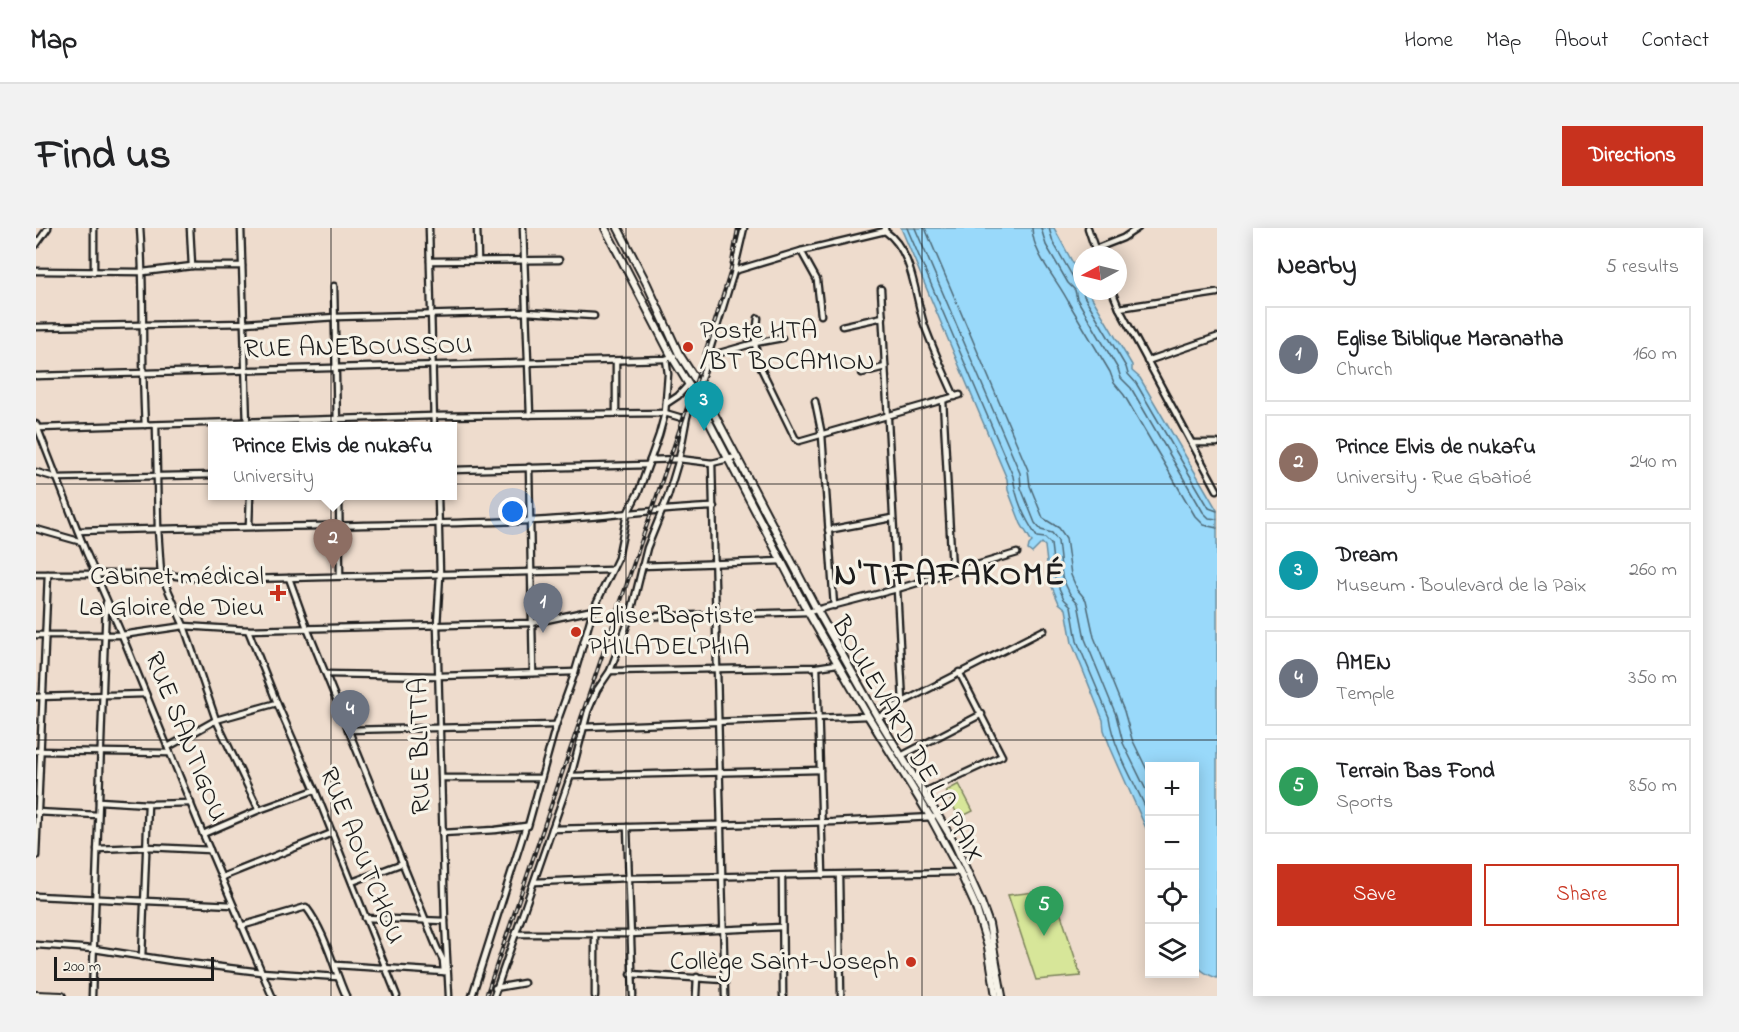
<!DOCTYPE html>
<html lang="en">
<head>
<meta charset="utf-8">
<style>
  :root { --surface:#fff; --page:#f2f2f2; --text:#202124; --muted:#757577; --line:#e0e0e0; --accent:#c8321e }
  body { margin:0; font-family:"Indie Flower",sans-serif; background:var(--page); color:var(--text) }
  .controls { position:absolute; right:18px; bottom:18px; display:grid; overflow:hidden; border-radius:0px; box-shadow:0 3px 15px #0003 }
  .controls button { width:54px; height:54px; display:grid; place-items:center; padding:0; border:0; border-bottom:2px solid var(--line); background:var(--surface); color:var(--text); font:30px sans-serif }
  .compass { position:absolute; left:1037px; top:18px; width:54px; height:54px; border-radius:50%; background:var(--surface); box-shadow:0 3px 15px #0003; rotate:263deg }
  .scale { position:absolute; left:18px; bottom:15px; width:160px; box-sizing:border-box; padding-left:6px; border:3px solid #1c1c1c; border-top:0; font-size:16px; line-height:21px; white-space:nowrap; color:#1c1c1c; -webkit-text-stroke:4px #f7f3e8; paint-order:stroke }
  .you { position:absolute; left:477px; top:284px; width:21px; height:21px; margin:-15px; border:4px solid #fff; border-radius:50%; background:#1a73e8; box-shadow:0 0 0 9px #1a73e833 }
  .badge { display:grid; place-items:center; width:39px; height:39px; border-radius:50%; background:var(--accent); color:#fff; font-size:20px; font-weight:700 }
  .pin { position:absolute; translate:-50% -50px; filter:drop-shadow(0 2px 3px #0008) }
  .pin::after { content:''; position:absolute; top:32px; width:21px; height:18px; background:inherit; clip-path:polygon(0 0,100% 0,50% 100%) }
  .popup { position:absolute; left:172px; top:194px; width:249px; height:78px; box-sizing:border-box; display:grid; place-content:center; border-radius:0px; background:var(--surface); filter:drop-shadow(0 2px 4px #0005); font-size:20px; white-space:nowrap; color:var(--muted) }
  .popup b { font-size:22px; color:var(--text) }
  .popup::after { content:''; position:absolute; left:50%; top:100%; margin-left:-12px; border:12px solid transparent; border-top-color:var(--surface) }
  .list { margin:0; padding:0; list-style:none }
  h2 { display:flex; justify-content:space-between; align-items:center; height:78px; margin:0; padding:0 24px; font-size:26px }
  h2 small { font-size:20px; font-weight:400; color:var(--muted) }
  .list li { display:grid; grid-template-columns:39px 1fr auto; gap:18px; align-items:center; box-sizing:border-box; height:96px; margin:0 12px 12px; padding:0 12px; border:2px solid var(--line); border-radius:0px }
  .list b { display:block; font-size:22px; white-space:nowrap }
  .list p { margin:0; font-size:20px; white-space:nowrap; color:var(--muted) }
  .list em { font-size:20px; font-style:normal; color:var(--muted) }
  .actions { display:flex; gap:12px; padding:18px 24px }
  .actions a { flex:1; padding:14px 0; border:2px solid var(--accent); border-radius:0px; text-align:center; font-size:21px; color:var(--accent) }
  .actions .main { background:var(--accent); color:#fff }
  .icon { flex:none; width:33px; height:33px; fill:none; stroke:currentColor; stroke-width:2; stroke-linecap:round; stroke-linejoin:round }
  .map { position:relative; flex:none; width:1181px; height:768px; overflow:hidden; border-radius:0px }
  header { display:flex; align-items:center; gap:36px; box-sizing:border-box; height:84px; padding:0 30px; background:var(--surface); border-bottom:2px solid var(--line) }
  header strong { font-size:28px }
  nav { display:flex; gap:33px; margin-inline-start:auto; font-size:21px }
  .intro { display:flex; align-items:center; justify-content:space-between; box-sizing:border-box; height:144px; padding:0 36px }
  h1 { margin:0; font-size:42px }
  .button { padding:15px 27px; border-radius:0px; background:var(--accent); color:#fff; font-size:21px; font-weight:700 }
  main { display:flex; gap:36px; padding:0 36px }
  aside { flex:1; background:var(--surface); border-radius:0px; box-shadow:0 3px 15px #0003 }
  .map>svg:first-child { display:block }
  .green { fill:#d7e699; stroke:#7a815a; stroke-width:1.5 }
  .water { fill:#99d9fa; stroke:#678da1; stroke-width:1.5 }
  .lines { fill:none; stroke-linecap:round; stroke-linejoin:round }
  .shore { stroke:#4e6875; stroke-width:1.5 }
  .minor-casing { stroke:#1c1c1c; stroke-width:9 }
  .secondary-casing { stroke:#1c1c1c; stroke-width:10 }
  .minor { stroke:#f7f3e8; stroke-width:4.5 }
  .secondary { stroke:#f7f3e8; stroke-width:6 }
  .rail-casing { stroke:#1c1c1c; stroke-width:4 }
  .rail { stroke:#f7f3e8; stroke-width:1.5; stroke-dasharray:4.5; stroke-linecap:butt }
  .grid { fill:none; stroke:#1c1c1c; stroke-width:1.5; stroke-opacity:0.55 }
  .poi-dot { fill:#c8321e; stroke:#f7f3e8; stroke-width:2 }
  .labels { text-anchor:middle; dominant-baseline:central; stroke-width:6; stroke-linejoin:round; paint-order:stroke }
  .poi-label { font-size:27px; fill:#1c1c1c; stroke:#f7f3e8; text-anchor:start }
  .street-label { font-size:27px; fill:#1c1c1c; stroke:#f7f3e8 }
  .district-label { font-size:33px; font-weight:bold; letter-spacing:1.5px; fill:#1c1c1c; stroke:#f7f3e8 }
</style>
</head>
<body>
<header>
<strong>Map</strong>
<nav><a>Home</a><a>Map</a><a>About</a><a>Contact</a></nav>
</header>
<div class="intro"><h1>Find us</h1><a class="button">Directions</a></div>
<main>
<div class="map">
<svg width="1181" height="768" viewBox="0 0 1181 768">
  <rect width="100%" height="100%" fill="#eedccd"/>
  <filter id="ink" filterUnits="userSpaceOnUse"><feTurbulence type="fractalNoise" baseFrequency=".0167" numOctaves="2"/><feDisplacementMap in="SourceGraphic" scale="12" xChannelSelector="R" yChannelSelector="G"/><feConvolveMatrix kernelMatrix="1 2 1 2 8 2 1 2 1" color-interpolation-filters="sRGB"/></filter>
  <g filter="url(#ink)">
    <g class="green">
      <path d="M923 556 937 583 923 590 910 563Z"/>
      <path d="M1017 662 1045 748 1000 752 972 667Z"/>
    </g>
    <path class="water" d="M865 0H1018L1046 52V63H1052L1096 137V143L1104 150 1181 282V750C1172 747 1162 742 1159 733L1158 538H1114L1113 607 1075 521 1068 502 1067 492 1036 415 1030 381 1023 375 1013 352 1009 318 1006 315 996 325 992 322 993 317 996 314 985 296 972 262 971 251Z"/>
    <g class="lines">
      <g class="shore">
        <path d="M871 0 977 248C980 272 988 289 1001 309L1009 310 1015 316 1019 351 1028 371 1035 378 1041 413 1073 489C1078 524 1101 557 1114 590"/>
        <path d="M879 0 984 245 985 260 999 295 1005 302 1016 305 1022 313 1026 349 1034 366 1042 375 1049 411 1080 487 1087 515 1114 570"/>
        <path d="M889 0 992 242 994 258 1007 290 1023 300 1030 310 1035 347 1041 361 1050 372 1058 409 1088 483 1096 511 1114 548"/>
        <path d="M996 0C997 28 1023 53 1034 77L1074 144 1078 155 1088 167 1159 288 1168 297 1181 300"/>
        <path d="M1005 0 1010 17 1032 55 1039 62 1041 71 1082 141 1085 150 1095 160 1167 284 1173 290 1181 291"/>
        <path d="M1013 0 1017 14 1038 51 1046 54"/>
        <path d="M1047 63 1048 68 1090 139 1092 146 1100 155 1173 280 1181 283"/>
      </g>
      <defs>
        <g id="minor">
          <path d="M104 0C109 66 105 132 109 197"/>
          <path d="M154 0 156 38"/>
          <path d="M205 0 211 198"/>
          <path d="M393 0 398 198"/>
          <path d="M441 0 442 32"/>
          <path d="M487 0 494 187"/>
          <path d="M849 0V3C877 23 878 65 888 96 897 121 908 145 919 169"/>
          <path d="M1052 0 1061 27"/>
          <path d="M0 17 12 0"/>
          <path d="M1059 21 1087 10 1102 0"/>
          <path d="M765 23 781 52 785 87"/>
          <path d="M394 33 523 32"/>
          <path d="M0 43 107 44 156 38H206"/>
          <path d="M698 43 765 23 849 3"/>
          <path d="M58 44V0"/>
          <path d="M298 58 301 198"/>
          <path d="M845 61 867 474"/>
          <path d="M1076 63 1083 80 1181 262"/>
          <path d="M1083 80 1181 65"/>
          <path d="M722 90 719 115 722 134 759 210 763 213 924 167"/>
          <path d="M806 98 847 89"/>
          <path d="M0 99 209 95 300 89 490 84 558 88"/>
          <path d="M673 128 719 115 746 110"/>
          <path d="M580 133V185"/>
          <path d="M1111 133 1181 109"/>
          <path d="M826 145 849 139"/>
          <path d="M0 148 630 131 638 128"/>
          <path d="M663 157 698 43 708 0"/>
          <path d="M907 172 916 343"/>
          <path d="M779 173 786 207 798 378"/>
          <path d="M630 176 642 168 653 156"/>
          <path d="M0 196 50 324 86 407 167 606 236 768"/>
          <path d="M120 197 122 301 125 346 148 398 180 492 223 582"/>
          <path d="M2 200 397 188 629 185 646 190 651 188"/>
          <path d="M1156 215H1181"/>
          <path d="M614 232 643 231 676 235 696 230"/>
          <path d="M676 235 689 768"/>
          <path d="M493 239 497 445"/>
          <path d="M417 242 612 237"/>
          <path d="M0 244 21 250 177 247"/>
          <path d="M303 268 304 348"/>
          <path d="M402 268 404 347 401 397 409 693 413 768"/>
          <path d="M213 298 214 268"/>
          <path d="M0 301 46 314"/>
          <path d="M792 302 856 290"/>
          <path d="M42 303C192 299 342 298 492 293 554 291 616 281 678 279"/>
          <path d="M606 338 746 333"/>
          <path d="M0 346H125L172 352 576 342"/>
          <path d="M253 350 271 400 401 720 407 732 408 744"/>
          <path d="M594 389 772 384 861 361 981 325"/>
          <path d="M212 402 241 475 279 562 361 768"/>
          <path d="M0 407H86L148 398 212 402 496 395 557 382"/>
          <path d="M781 439 787 647"/>
          <path d="M574 443 781 439 801 436"/>
          <path d="M290 446 403 448 539 444"/>
          <path d="M0 469 110 466"/>
          <path d="M842 490 867 474 1008 402"/>
          <path d="M547 499 832 488"/>
          <path d="M312 502 520 497"/>
          <path d="M132 519 180 492 241 475"/>
          <path d="M0 523 134 525"/>
          <path d="M865 528 946 486"/>
          <path d="M535 548 784 542"/>
          <path d="M406 550H505"/>
          <path d="M888 564 966 528 923 444"/>
          <path d="M63 573 112 576 155 575"/>
          <path d="M0 584 62 587"/>
          <path d="M591 599 597 768"/>
          <path d="M516 601 797 594 897 589"/>
          <path d="M406 605 459 602 490 598"/>
          <path d="M167 606 223 582 279 562"/>
          <path d="M61 621 111 619 174 622"/>
          <path d="M0 628 12 346"/>
          <path d="M803 647 805 768"/>
          <path d="M746 648 747 768"/>
          <path d="M186 649 296 605"/>
          <path d="M316 654 367 635"/>
          <path d="M499 654 592 650 924 644"/>
          <path d="M0 668 197 677"/>
          <path d="M329 690 409 693"/>
          <path d="M205 698 270 679C290 705 297 739 310 768"/>
          <path d="M480 706H594L746 699"/>
          <path d="M559 706V768"/>
          <path d="M0 717 58 721 136 733 225 744 302 749"/>
          <path d="M106 729 112 576"/>
          <path d="M300 737 409 744"/>
          <path d="M595 746 688 752"/>
          <path d="M459 760 488 755"/>
          <path d="M56 768 70 375"/>
          <path d="M436 768 490 598H492L520 497 539 444 557 382 582 330 591 286 603 263 623 207 629 185 632 146 630 131"/>
          <path d="M458 768 536 544 552 483 561 462 574 443 594 389 611 320 632 268 643 231 651 188 659 167"/>
          <path d="M660 768 661 749"/>
        </g>
        <g id="secondary">
          <path d="M569 0 636 129 659 167 772 384 832 488 895 590 924 644 939 677 952 719 960 768"/>
          <path d="M582 0 611 56 643 126 663 157 781 382 842 490 918 614 945 674 953 696 966 768"/>
          <path d="M0 767 26 768"/>
        </g>
      </defs>
      <use href="#minor" class="minor-casing"/>
      <use href="#secondary" class="secondary-casing"/>
      <use href="#minor" class="minor"/>
      <use href="#secondary" class="secondary"/>
      <defs>
        <path id="rail" d="M450 768 660 153 694 45 702 0"/>
      </defs>
      <use href="#rail" class="rail-casing"/>
      <use href="#rail" class="rail"/>
    </g>
  </g>
  <path class="grid" d="M295 0V768M590 0V768M886 0V768M0 256H1181M0 512H1181"/>
  <g class="poi-dot">
    <circle cx="652" cy="119" r="6"/>
    <path d="M239 356h6v6h6v6h-6v6h-6v-6h-6v-6h6z"/>
    <circle cx="540" cy="404" r="6"/>
    <circle cx="875" cy="734" r="6"/>
  </g>
  <g class="labels">
    <g class="poi-label">
      <text x="664" y="103">Poste HTA<tspan x="664" dy="31">/BT BOCAMION</tspan></text>
      <text x="228" y="349" text-anchor="end">Cabinet médical<tspan x="228" dy="31">La Gloire de Dieu</tspan></text>
      <text x="552" y="388">Eglise Baptiste<tspan x="552" dy="31">PHILADELPHIA</tspan></text>
      <text x="863" y="734" text-anchor="end">Collège Saint-Joseph</text>
    </g>
    <g class="street-label">
      <text transform="translate(322 120) rotate(-1)">RUE ANEBOUSSOU</text>
      <text transform="translate(149 509) rotate(68)">RUE SANTIGOU</text>
      <text transform="translate(871 512) rotate(60)">BOULEVARD DE LA PAIX</text>
      <text transform="translate(385 518) rotate(-91)">RUE BLITTA</text>
      <text transform="translate(325 628) rotate(68)">RUE AOUTCHOU</text>
    </g>
    <g class="district-label">
      <text x="914" y="348">N'TIFAFAKOMÉ</text>
    </g>
  </g>
</svg>
<div class="controls">
<button>+</button>
<button>−</button>
<button><svg class="icon" aria-label="locate" viewBox="0 0 24 24"><circle cx="12" cy="12" r="6"/><path d="M12 2v4M12 18v4M2 12h4M18 12h4"/></svg></button>
<button><svg class="icon" aria-label="layers" viewBox="0 0 24 24"><path d="M12 4l9 5-9 5-9-5zM3 14l9 5 9-5"/></svg></button>
</div>
<svg class="compass" viewBox="-18 -18 36 36"><path d="M0-13l5 13h-10z" fill="#e53935"/><path d="M0 13l5-13h-10z" fill="#757577"/></svg>
<div class="scale">200 m</div>
<div class="you"></div>
<div class="pin badge" style="left:507px;top:405px;background:#6b7280">1</div>
<div class="pin badge" style="left:297px;top:341px;background:#8d6e63">2</div>
<div class="popup"><b>Prince Elvis de nukafu</b>University</div>
<div class="pin badge" style="left:668px;top:203px;background:#0f9aa8">3</div>
<div class="pin badge" style="left:314px;top:512px;background:#6b7280">4</div>
<div class="pin badge" style="left:1008px;top:708px;background:#2e9e5b">5</div>
</div>
<aside>
<h2>Nearby<small>5 results</small></h2>
<ul class="list">
<li><span class="badge" style="background:#6b7280">1</span><div><b>Eglise Biblique Maranatha</b><p>Church</p></div><em>160 m</em></li>
<li><span class="badge" style="background:#8d6e63">2</span><div><b>Prince Elvis de nukafu</b><p>University · Rue Gbatioé</p></div><em>240 m</em></li>
<li><span class="badge" style="background:#0f9aa8">3</span><div><b>Dream</b><p>Museum · Boulevard de la Paix</p></div><em>260 m</em></li>
<li><span class="badge" style="background:#6b7280">4</span><div><b>AMEN</b><p>Temple</p></div><em>350 m</em></li>
<li><span class="badge" style="background:#2e9e5b">5</span><div><b>Terrain Bas Fond</b><p>Sports</p></div><em>850 m</em></li>
</ul>
<div class="actions"><a class="main">Save</a><a>Share</a></div>
</aside>
</main>
</body>
</html>
